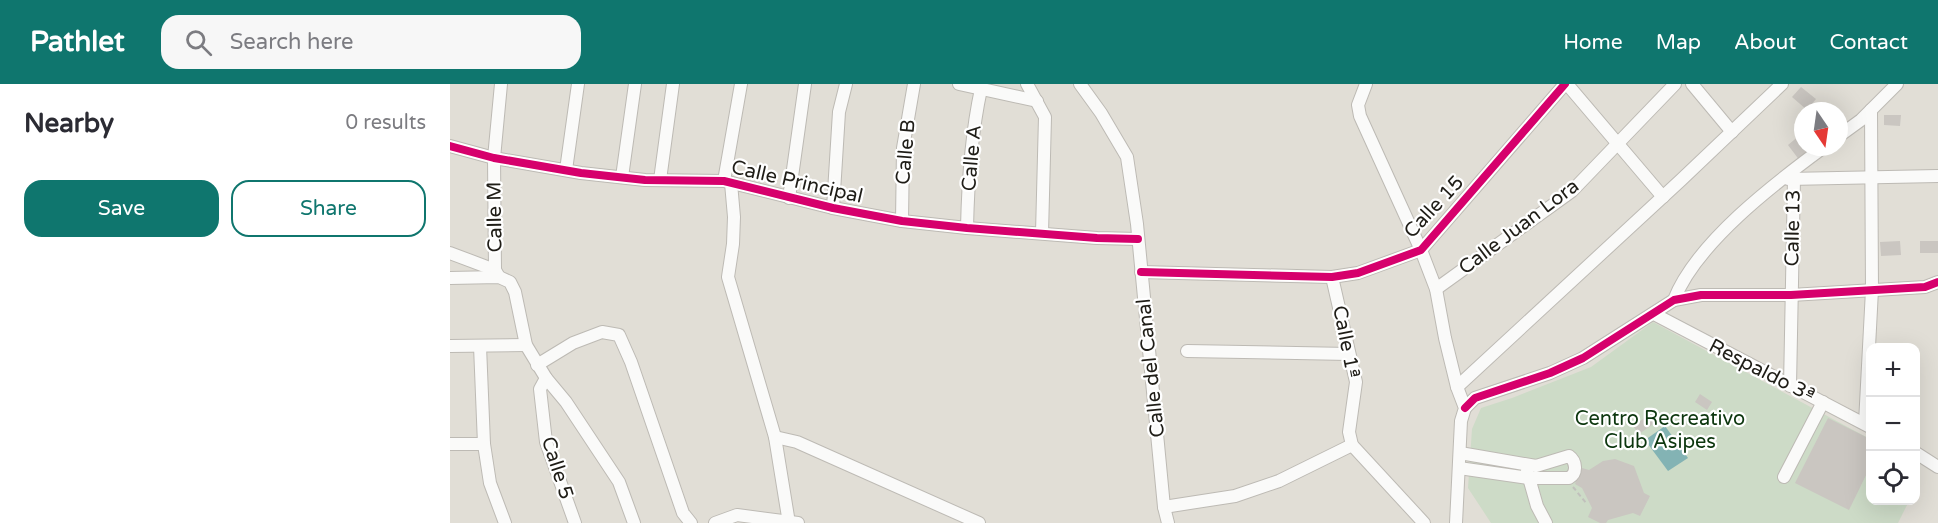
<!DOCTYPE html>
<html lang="en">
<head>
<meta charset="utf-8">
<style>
  :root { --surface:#fff; --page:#f7f7f7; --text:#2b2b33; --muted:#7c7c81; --line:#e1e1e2; --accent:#0f766e }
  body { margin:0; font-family:"Varela Round",sans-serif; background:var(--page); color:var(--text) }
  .controls { position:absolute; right:18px; bottom:18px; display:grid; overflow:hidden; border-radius:12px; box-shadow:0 6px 24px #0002 }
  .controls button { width:54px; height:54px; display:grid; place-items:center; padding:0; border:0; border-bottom:2px solid var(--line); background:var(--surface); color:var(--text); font:30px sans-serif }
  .compass { position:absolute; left:1344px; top:18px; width:54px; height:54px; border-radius:50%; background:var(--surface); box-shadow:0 6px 24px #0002; rotate:167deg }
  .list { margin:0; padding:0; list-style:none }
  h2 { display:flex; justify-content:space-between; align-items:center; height:78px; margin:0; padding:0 24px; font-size:26px }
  h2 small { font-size:20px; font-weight:400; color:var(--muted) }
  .actions { display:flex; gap:12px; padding:18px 24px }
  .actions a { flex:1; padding:14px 0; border:2px solid var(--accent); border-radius:18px; text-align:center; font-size:21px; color:var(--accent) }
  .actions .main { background:var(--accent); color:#fff }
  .icon { flex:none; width:33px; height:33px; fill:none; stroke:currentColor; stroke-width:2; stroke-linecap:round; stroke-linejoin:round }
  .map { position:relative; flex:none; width:1488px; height:439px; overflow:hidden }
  header { display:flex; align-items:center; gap:36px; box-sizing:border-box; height:84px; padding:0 30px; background:var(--accent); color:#fff }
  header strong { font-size:28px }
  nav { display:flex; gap:33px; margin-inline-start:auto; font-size:21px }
  .search { width:420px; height:54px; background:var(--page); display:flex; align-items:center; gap:15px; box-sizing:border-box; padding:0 21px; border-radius:18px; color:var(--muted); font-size:22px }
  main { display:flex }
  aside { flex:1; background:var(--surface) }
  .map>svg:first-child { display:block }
  .green { fill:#cddbc7 }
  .water { fill:#83b3b4 }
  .building { fill:#cac6c1 }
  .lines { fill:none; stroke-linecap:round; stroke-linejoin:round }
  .minor-casing { stroke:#bdbab4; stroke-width:14 }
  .path { stroke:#c1c0bc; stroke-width:2; stroke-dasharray:4.5 3; stroke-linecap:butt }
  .minor { stroke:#fafaf9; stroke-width:12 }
  .cycleway-casing { stroke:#fff; stroke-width:11 }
  .cycleway { stroke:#d6006c; stroke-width:8 }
  .labels { text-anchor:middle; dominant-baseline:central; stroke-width:4.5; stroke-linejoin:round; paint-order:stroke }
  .street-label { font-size:20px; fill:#1f1d17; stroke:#fff }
  .park-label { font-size:20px; fill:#0c360e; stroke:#fff }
</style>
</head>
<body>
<header>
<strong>Pathlet</strong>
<div class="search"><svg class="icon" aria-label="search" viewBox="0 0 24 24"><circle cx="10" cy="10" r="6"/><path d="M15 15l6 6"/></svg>Search here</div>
<nav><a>Home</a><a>Map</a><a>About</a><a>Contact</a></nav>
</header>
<main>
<aside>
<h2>Nearby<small>0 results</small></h2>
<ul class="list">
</ul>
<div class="actions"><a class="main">Save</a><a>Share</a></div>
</aside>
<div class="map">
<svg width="1488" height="439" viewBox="0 0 1488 439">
  <rect width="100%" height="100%" fill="#e1ded6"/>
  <path class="green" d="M1203 238 1420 355V416L1459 417 1448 439H1041L1018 404 1022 345 1031 324 1062 314 1141 283Z"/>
  <path class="water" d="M1215 342 1238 374 1218 387 1195 356Z"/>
  <g class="building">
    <path d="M1351 3 1366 15 1357 26 1342 13Z"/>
    <path d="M1434 31H1451L1450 42 1434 41Z"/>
    <path d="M1350 51 1353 55V63H1359L1363 67 1350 77 1338 61Z"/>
    <path d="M1450 157 1451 171 1431 172 1430 158Z"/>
    <rect x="1470" y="157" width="18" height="12"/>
    <path d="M1250 310 1262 318 1257 326 1245 318Z"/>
    <path d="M1200 330 1206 338 1189 350 1183 342Z"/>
    <path d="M1378 334 1420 355V383L1399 426 1345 399Z"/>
    <path d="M1165 375 1184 382 1194 409 1200 412 1190 432 1183 429 1158 436 1156 439H1150L1138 433 1142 424 1132 404 1125 400 1132 384 1139 386 1153 377Z"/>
  </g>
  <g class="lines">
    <defs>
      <g id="minor">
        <path d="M509 0 587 17"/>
        <path d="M577 0 595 33 592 149"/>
        <path d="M630 0 651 29 677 73 687 140 714 423 718 439"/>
        <path d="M916 0 908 21 910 32 971 166 986 205 995 254 1007 303 1015 324 1011 337 1006 439"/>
        <path d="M1117 0 1213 113"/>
        <path d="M1242 0 1282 48"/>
        <path d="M1389 52 1411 36 1447 0"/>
        <path d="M0 62 44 74 131 89 195 96 274 97 383 124 452 137 517 144 647 154 688 155"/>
        <path d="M116 86 128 0"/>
        <path d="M172 93 185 0"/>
        <path d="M1338 95 1488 92"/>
        <path d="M210 96 223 0"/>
        <path d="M274 97 291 0"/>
        <path d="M281 99 284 133 283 160 278 193 325 353 339 439"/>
        <path d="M339 114 355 0"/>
        <path d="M383 124 389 28 396 0"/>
        <path d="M452 137 453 64 464 0"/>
        <path d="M517 144C518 97 521 51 531 5"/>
        <path d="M0 169 45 186"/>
        <path d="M691 188 882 193 908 189 971 166 1115 0"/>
        <path d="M49 193 45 186 44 74 51 0"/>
        <path d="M882 193 906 298 899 348 902 361 974 439"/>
        <path d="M0 194 49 193 60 198 65 208 76 261 96 294 116 318 169 398 184 439"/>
        <path d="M986 205 1122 107 1225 0"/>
        <path d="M1224 216C1246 159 1325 99 1374 63"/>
        <path d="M1204 230 1420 343"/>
        <path d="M0 262 76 261"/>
        <path d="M30 262 34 360 40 399 55 439"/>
        <path d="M737 267 899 270"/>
        <path d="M87 281 123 259 152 248 169 251 181 278 233 429 241 439"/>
        <path d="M96 294 90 305 96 358 125 439"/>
        <path d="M1340 302 1344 95"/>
        <path d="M1007 303 1231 96 1332 0"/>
        <path d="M1015 324 1025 314 1100 289 1133 274 1224 216 1251 211H1341L1475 203 1488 198"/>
        <path d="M1415 339 1422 206 1421 26"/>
        <path d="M325 353 347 358 529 439"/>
        <path d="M0 360H34"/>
        <path d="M1466 369 1488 383"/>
        <path d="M1009 384 1079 394H1119C1128 389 1126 377 1119 372L1086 382 1010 369"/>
        <path d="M1077 387 1087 422 1096 439"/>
        <path d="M1334 393 1373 318"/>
        <path d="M714 423 785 412 829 397 902 361"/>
        <path d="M265 439 287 431 348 439"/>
      </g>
    </defs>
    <use href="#minor" class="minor-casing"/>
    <path class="path" d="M1123 403 1137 420"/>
    <use href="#minor" class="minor"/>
    <defs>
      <g id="cycleway">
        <path d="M0 62 44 74 131 89 195 96 274 97 383 124 452 137 517 144 647 154 688 155"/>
        <path d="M691 188 882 193 908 189 971 166 1115 0"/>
        <path d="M1015 324 1025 314 1100 289 1133 274 1224 216 1251 211H1341L1475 203 1488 198"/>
      </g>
    </defs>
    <use href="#cycleway" class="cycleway-casing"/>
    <use href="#cycleway" class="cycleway"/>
  </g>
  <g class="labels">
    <g class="street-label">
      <text transform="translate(456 68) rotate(-85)">Calle B</text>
      <text transform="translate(522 74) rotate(-85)">Calle A</text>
      <text transform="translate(347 98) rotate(13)">Calle Principal</text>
      <text transform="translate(984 123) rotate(-47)">Calle 15</text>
      <text transform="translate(45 133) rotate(-91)">Calle M</text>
      <text transform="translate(1069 143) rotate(-37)">Calle Juan Lora</text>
      <text transform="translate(1343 144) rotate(-89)">Calle 13</text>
      <text transform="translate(896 258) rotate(79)">Calle 1ª</text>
      <text transform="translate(701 284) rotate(-96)">Calle del Canal</text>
      <text transform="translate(1312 287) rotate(27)">Respaldo 3ª</text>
      <text transform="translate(107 384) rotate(72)">Calle 5</text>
    </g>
    <g class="park-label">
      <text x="1210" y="335">Centro Recreativo<tspan x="1210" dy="23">Club Asipes</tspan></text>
    </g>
  </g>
</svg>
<div class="controls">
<button>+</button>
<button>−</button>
<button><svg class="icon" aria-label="locate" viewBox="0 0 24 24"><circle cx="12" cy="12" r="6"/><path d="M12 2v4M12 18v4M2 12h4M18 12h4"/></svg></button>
</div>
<svg class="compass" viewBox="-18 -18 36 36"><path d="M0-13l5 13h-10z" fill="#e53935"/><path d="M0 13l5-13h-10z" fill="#7c7c81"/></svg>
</div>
</main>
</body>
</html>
